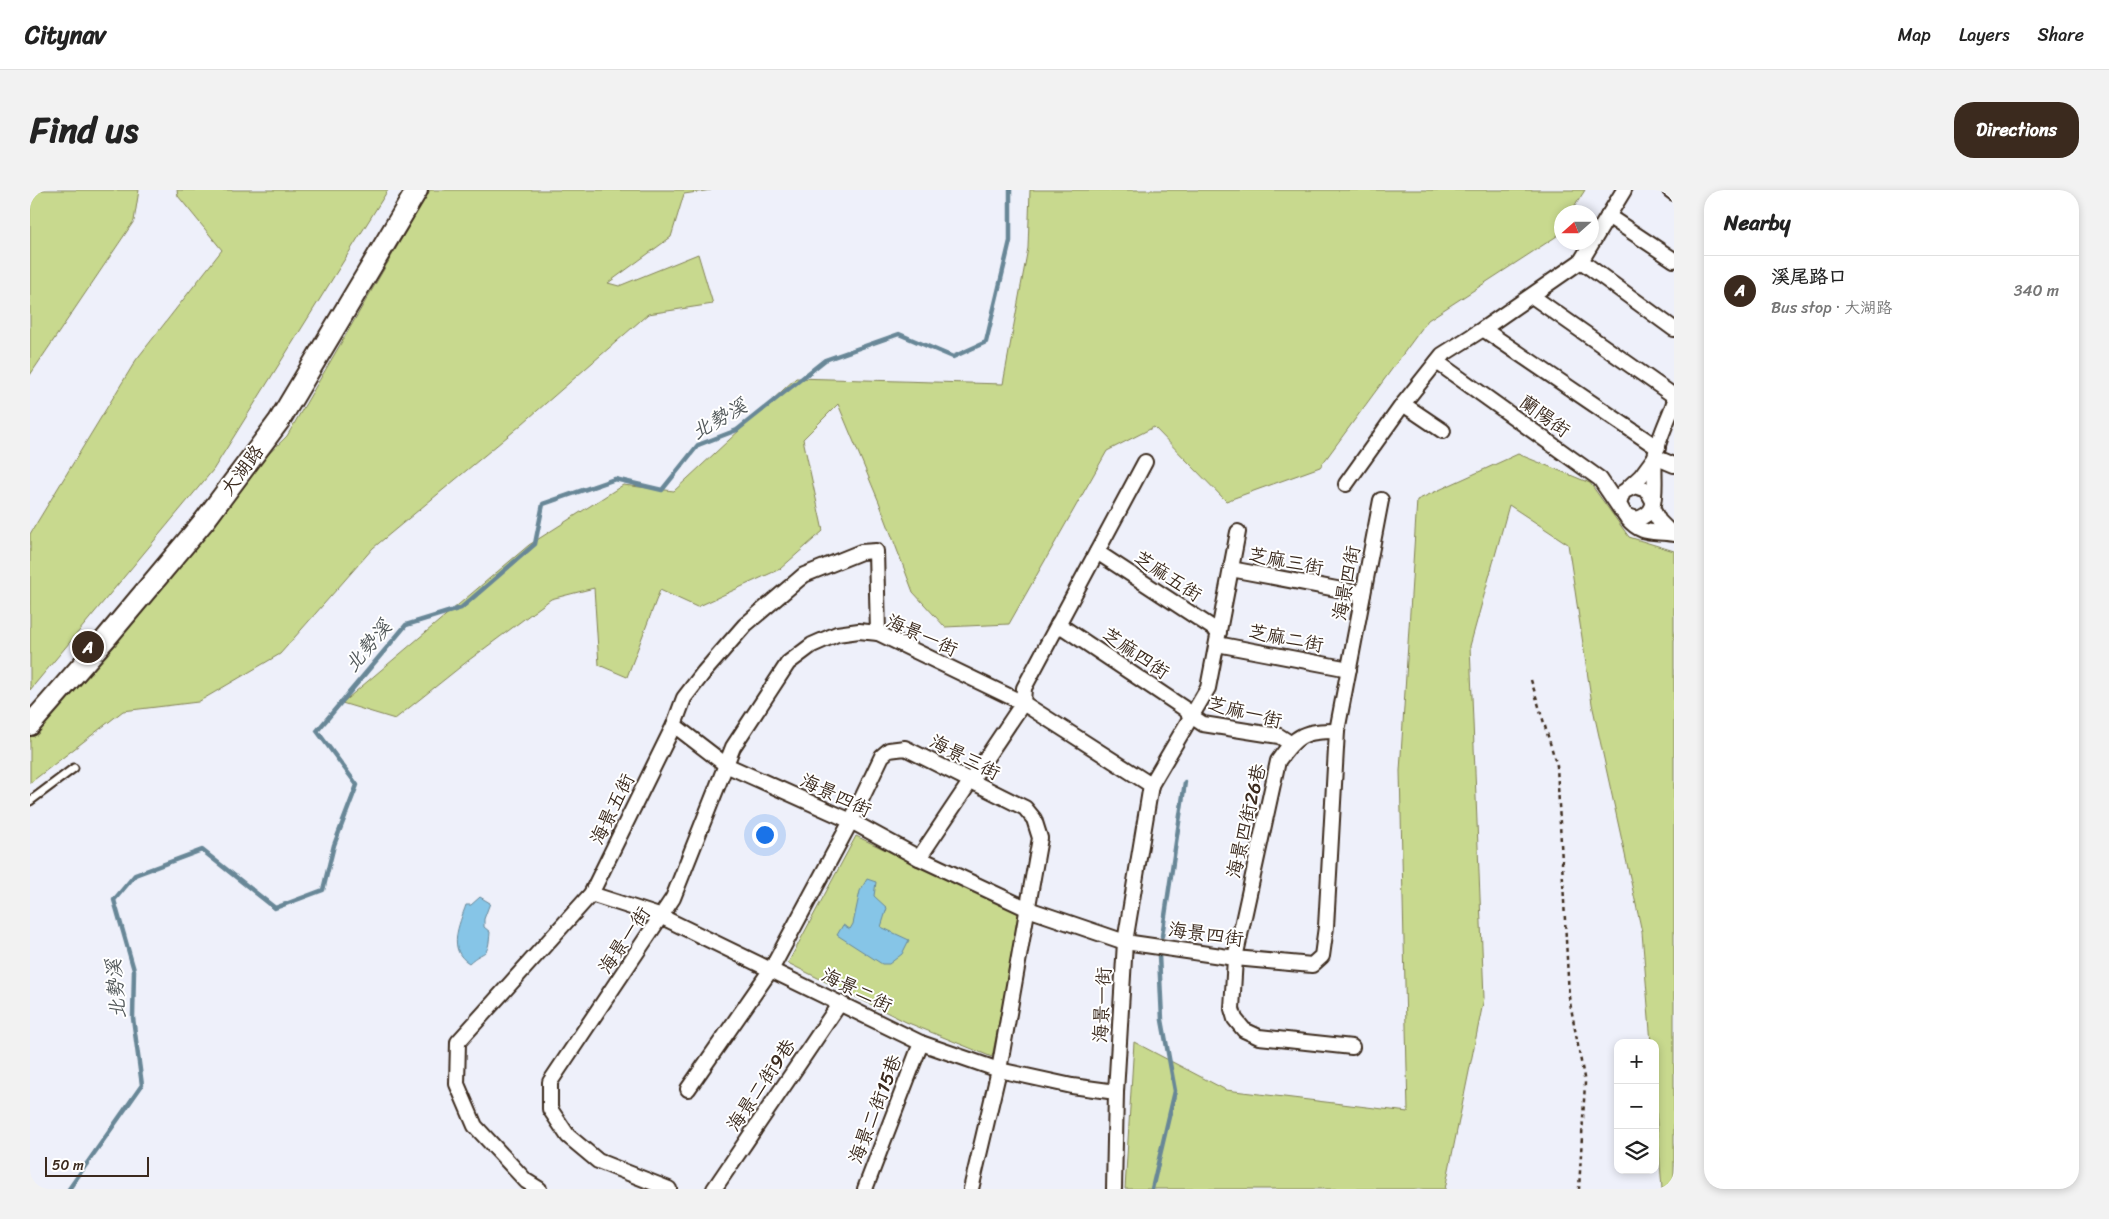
<!DOCTYPE html>
<html lang="en">
<head>
<meta charset="utf-8">
<style>
  :root { --surface:#fff; --page:#f2f2f2; --text:#222; --muted:#767676; --line:#e0e0e0; --accent:#3b2a1e }
  body { margin:0; font-family:Sriracha,"LXGW WenKai TC",sans-serif; background:var(--page); color:var(--text) }
  .controls { position:absolute; right:15px; bottom:15px; display:grid; overflow:hidden; border-radius:10px; box-shadow:0 2px 8px #0003 }
  .controls button { width:45px; height:45px; display:grid; place-items:center; padding:0; border:0; border-bottom:1px solid var(--line); background:var(--surface); color:var(--text); font:25px sans-serif }
  .compass { position:absolute; left:1524px; top:15px; width:45px; height:45px; border-radius:50%; background:var(--surface); box-shadow:0 2px 8px #0003; rotate:249deg }
  .scale { position:absolute; left:15px; bottom:12px; width:104px; box-sizing:border-box; padding-left:5px; border:2px solid #3b2a1e; border-top:0; font-size:14px; line-height:18px; white-space:nowrap; color:#3b2a1e; -webkit-text-stroke:4px #fff; paint-order:stroke }
  .you { position:absolute; left:734px; top:644px; width:18px; height:18px; margin:-12px; border:4px solid #fff; border-radius:50%; background:#1a73e8; box-shadow:0 0 0 8px #1a73e833 }
  .badge { display:grid; place-items:center; width:32px; height:32px; border-radius:50%; background:var(--accent); color:#fff; font-size:16px; font-weight:700 }
  .pin { position:absolute; translate:-50% -50%; border:2px solid #fff; box-shadow:0 1px 5px #0006 }
  .list { margin:0; padding:0; list-style:none }
  h2 { display:flex; justify-content:space-between; align-items:center; height:65px; margin:0; padding:0 20px; font-size:21px }
  h2 small { font-size:16px; font-weight:400; color:var(--muted) }
  .list li { display:grid; grid-template-columns:32px 1fr auto; gap:15px; align-items:center; box-sizing:border-box; height:70px; padding:0 20px; border-top:1px solid var(--line) }
  .list b { display:block; font-size:19px; white-space:nowrap }
  .list p { margin:0; font-size:16px; white-space:nowrap; color:var(--muted) }
  .list em { font-size:16px; font-style:normal; color:var(--muted) }
  .icon { flex:none; width:28px; height:28px; fill:none; stroke:currentColor; stroke-width:2; stroke-linecap:round; stroke-linejoin:round }
  .map { position:relative; flex:none; width:1644px; height:999px; overflow:hidden; border-radius:20px }
  header { display:flex; align-items:center; gap:30px; box-sizing:border-box; height:70px; padding:0 25px; background:var(--surface); border-bottom:1px solid var(--line) }
  header strong { font-size:24px }
  nav { display:flex; gap:28px; margin-inline-start:auto; font-size:18px }
  .intro { display:flex; align-items:center; justify-content:space-between; box-sizing:border-box; height:120px; padding:0 30px }
  h1 { margin:0; font-size:35px }
  .button { padding:12px 22px; border-radius:20px; background:var(--accent); color:#fff; font-size:18px; font-weight:700 }
  main { display:flex; gap:30px; padding:0 30px }
  aside { flex:1; background:var(--surface); border-radius:20px; box-shadow:0 2px 8px #0003 }
  .map>svg:first-child { display:block }
  .green { fill:#c8d98e; stroke:#828256 }
  .water { fill:#86c5e7; stroke:#688797 }
  .lines { fill:none; stroke-linecap:round; stroke-linejoin:round }
  .stream { stroke:#688797; stroke-width:4.5 }
  .lane-casing { stroke:#3b2a1e; stroke-width:11 }
  .street-casing { stroke:#3b2a1e; stroke-width:18 }
  .secondary-casing { stroke:#3b2a1e; stroke-width:24 }
  .path { stroke:#3b2a1e; stroke-width:2.5; stroke-dasharray:4 4; stroke-linecap:butt }
  .lane { stroke:#fff; stroke-width:7 }
  .street { stroke:#fff; stroke-width:14 }
  .secondary { stroke:#fff; stroke-width:20 }
  .labels { text-anchor:middle; dominant-baseline:central; stroke-width:4; stroke-linejoin:round; paint-order:stroke }
  .street-label { font-size:19px; fill:#3b2a1e; stroke:#fff }
  .water-label { font-size:20px; font-style:italic; fill:#52585a; stroke:#fff }
</style>
</head>
<body>
<header>
<strong>Citynav</strong>
<nav><a>Map</a><a>Layers</a><a>Share</a></nav>
</header>
<div class="intro"><h1>Find us</h1><a class="button">Directions</a></div>
<main>
<div class="map">
<svg width="1644" height="999" viewBox="0 0 1644 999">
  <rect width="100%" height="100%" fill="#eef0fa"/>
  <filter id="ink" filterUnits="userSpaceOnUse"><feTurbulence type="fractalNoise" baseFrequency=".02" numOctaves="2"/><feDisplacementMap in="SourceGraphic" scale="10" xChannelSelector="R" yChannelSelector="G"/><feConvolveMatrix kernelMatrix="1 2 1 2 8 2 1 2 1" color-interpolation-filters="sRGB"/></filter>
  <g filter="url(#ink)">
    <g class="green">
      <path d="M0 0H109L104 31 0 185Z"/>
      <path d="M147 0H358L183 280 0 500V344L106 170 192 60 148 6Z"/>
      <path d="M400 0H681L654 4 641 47 578 93 589 96 668 64 683 114 618 124 484 241 343 358 250 464 168 512 93 521 0 593V542L212 290 257 246Z"/>
      <path d="M1000 0H1555L1541 22H1532L1531 39 1527 46 1398 130 1290 277 1196 311 1124 237 1077 261 979 434 915 437 883 402 849 312 808 214 773 249 793 341 750 379 667 417 630 400 597 487 569 475 564 398 521 409 439 470 365 529 312 513 499 355 593 295 644 301 766 188 973 194 998 58Z"/>
      <path d="M1488 264 1560 293 1599 347 1644 361V999H1632L1625 908V853H1621L1612 742 1562 514 1538 354 1479 315 1440 456 1454 808 1415 999H1095L1104 852 1196 900 1378 922 1370 581 1387 310Z"/>
      <path d="M826 646 991 724 962 867 876 832 758 773Z"/>
    </g>
    <g class="water">
      <path d="M837 689 846 692 844 706 857 718 851 737 879 750 872 764 859 774H852L807 745 813 735 820 739 823 734 830 701Z"/>
      <path d="M450 707 460 713 454 729V737L460 742C458 770 455 758 439 773 417 760 429 735 436 715H441Z"/>
    </g>
    <g class="lines">
      <g class="stream">
        <path d="M1132 746 1155 592"/>
        <path d="M39 999 112 895 103 828 104 780 84 710 105 685 172 660 245 718 293 700 304 655 327 595 287 541 376 435 431 418 505 354 513 314 585 289 632 300 668 255 707 240 795 170 869 144 923 167 956 152 980 51V0"/>
        <path d="M1122 999 1145 901 1132 830 1129 765"/>
      </g>
      <defs>
        <path id="lane" d="M0 611 44 578"/>
        <g id="street">
          <path d="M1640 0 1644 3"/>
          <path d="M1578 26 1644 70"/>
          <path d="M1551 71 1644 139"/>
          <path d="M1502 106 1644 206"/>
          <path d="M1453 139 1628 258"/>
          <path d="M1407 172 1570 289 1591 320"/>
          <path d="M1373 214 1413 241"/>
          <path d="M1625 267 1644 275"/>
          <path d="M1316 294 1373 214 1412 165 1453 139 1551 71 1594 0"/>
          <path d="M1598 298 1611 286 1625 267"/>
          <path d="M1623 311 1617 300 1605 296 1593 302 1589 314 1595 325 1607 329C1614 327 1619 324 1622 318 1627 302 1623 283 1625 267 1628 249 1638 230 1644 213"/>
          <path d="M1622 318 1629 331 1641 343"/>
          <path d="M1597 328C1613 347 1624 340 1644 344"/>
          <path d="M1067 362 1189 442"/>
          <path d="M1201 379 1333 404"/>
          <path d="M1028 434 1155 519 1161 526 1173 534 1249 546 1260 553"/>
          <path d="M1187 454 1319 479"/>
          <path d="M644 535 696 575 821 631 889 668 998 719 1095 752 1205 768 1282 775 1292 766 1296 737 1307 541 1351 310"/>
          <path d="M1307 541C1274 541 1267 544 1248 571L1205 768 1202 819 1205 829 1214 840 1229 847 1322 857"/>
          <path d="M1121 595 1178 498 1208 342"/>
          <path d="M889 668 993 513 994 498 1115 272"/>
          <path d="M561 704 632 727 891 853 969 880 1042 896 1086 902"/>
          <path d="M658 899 742 778 821 631 852 566 859 560 875 558 995 618 1004 629 1010 648 969 880 941 999"/>
          <path d="M509 999 496 991 445 936 427 894 428 852 561 704 644 535 654 508 674 482 715 435 768 390 774 385 831 362 846 361 848 443"/>
          <path d="M639 999 568 971 538 946 520 919V892L643 708 703 557 758 473 782 455 807 444 829 441 848 443 993 513 1121 595 1095 752 1086 902 1084 999"/>
          <path d="M684 999 810 813"/>
          <path d="M835 999 891 853"/>
        </g>
        <path id="secondary" d="M0 535 77 447 175 330 249 231 387 0"/>
      </defs>
      <use href="#lane" class="lane-casing"/>
      <use href="#street" class="street-casing"/>
      <use href="#secondary" class="secondary-casing"/>
      <path class="path" d="M1501 490 1527 576 1539 807 1555 893 1549 999"/>
      <use href="#lane" class="lane"/>
      <use href="#street" class="street"/>
      <use href="#secondary" class="secondary"/>
    </g>
  </g>
  <g class="labels">
    <g class="street-label">
      <text transform="translate(1515 226) rotate(36)">蘭陽街</text>
      <text transform="translate(212 280) rotate(-53)">大湖路</text>
      <text transform="translate(1256 371) rotate(11)">芝麻三街</text>
      <text transform="translate(1138 386) rotate(33)">芝麻五街</text>
      <text transform="translate(1316 393) rotate(-79)">海景四街</text>
      <text transform="translate(892 445) rotate(24)">海景一街</text>
      <text transform="translate(1256 448) rotate(11)">芝麻二街</text>
      <text transform="translate(1106 463) rotate(34)">芝麻四街</text>
      <text transform="translate(1215 522) rotate(14)">芝麻一街</text>
      <text transform="translate(935 567) rotate(27)">海景三街</text>
      <text transform="translate(806 605) rotate(25)">海景四街</text>
      <text transform="translate(582 619) rotate(-64)">海景五街</text>
      <text transform="translate(1216 631) rotate(-77)">海景四街26巷</text>
      <text transform="translate(1176 744) rotate(8)">海景四街</text>
      <text transform="translate(594 750) rotate(-56)">海景一街</text>
      <text transform="translate(827 800) rotate(26)">海景二街</text>
      <text transform="translate(1072 815) rotate(-87)">海景一街</text>
      <text transform="translate(731 895) rotate(-56)">海景二街9巷</text>
      <text transform="translate(845 919) rotate(-69)">海景二街15巷</text>
    </g>
    <g class="water-label">
      <text transform="translate(689 229) rotate(-30)">北勢溪</text>
      <text transform="translate(338 456) rotate(-50)">北勢溪</text>
      <text transform="translate(86 799) rotate(-95)">北勢溪</text>
    </g>
  </g>
</svg>
<div class="controls">
<button>+</button>
<button>−</button>
<button><svg class="icon" aria-label="layers" viewBox="0 0 24 24"><path d="M12 4l9 5-9 5-9-5zM3 14l9 5 9-5"/></svg></button>
</div>
<svg class="compass" viewBox="-18 -18 36 36"><path d="M0-13l5 13h-10z" fill="#e53935"/><path d="M0 13l5-13h-10z" fill="#767676"/></svg>
<div class="scale">50 m</div>
<div class="you"></div>
<div class="pin badge" style="left:58px;top:457px">A</div>
</div>
<aside>
<h2>Nearby<small></small></h2>
<ul class="list">
<li><span class="badge">A</span><div><b>溪尾路口</b><p>Bus stop · 大湖路</p></div><em>340 m</em></li>
</ul>
</aside>
</main>
</body>
</html>
